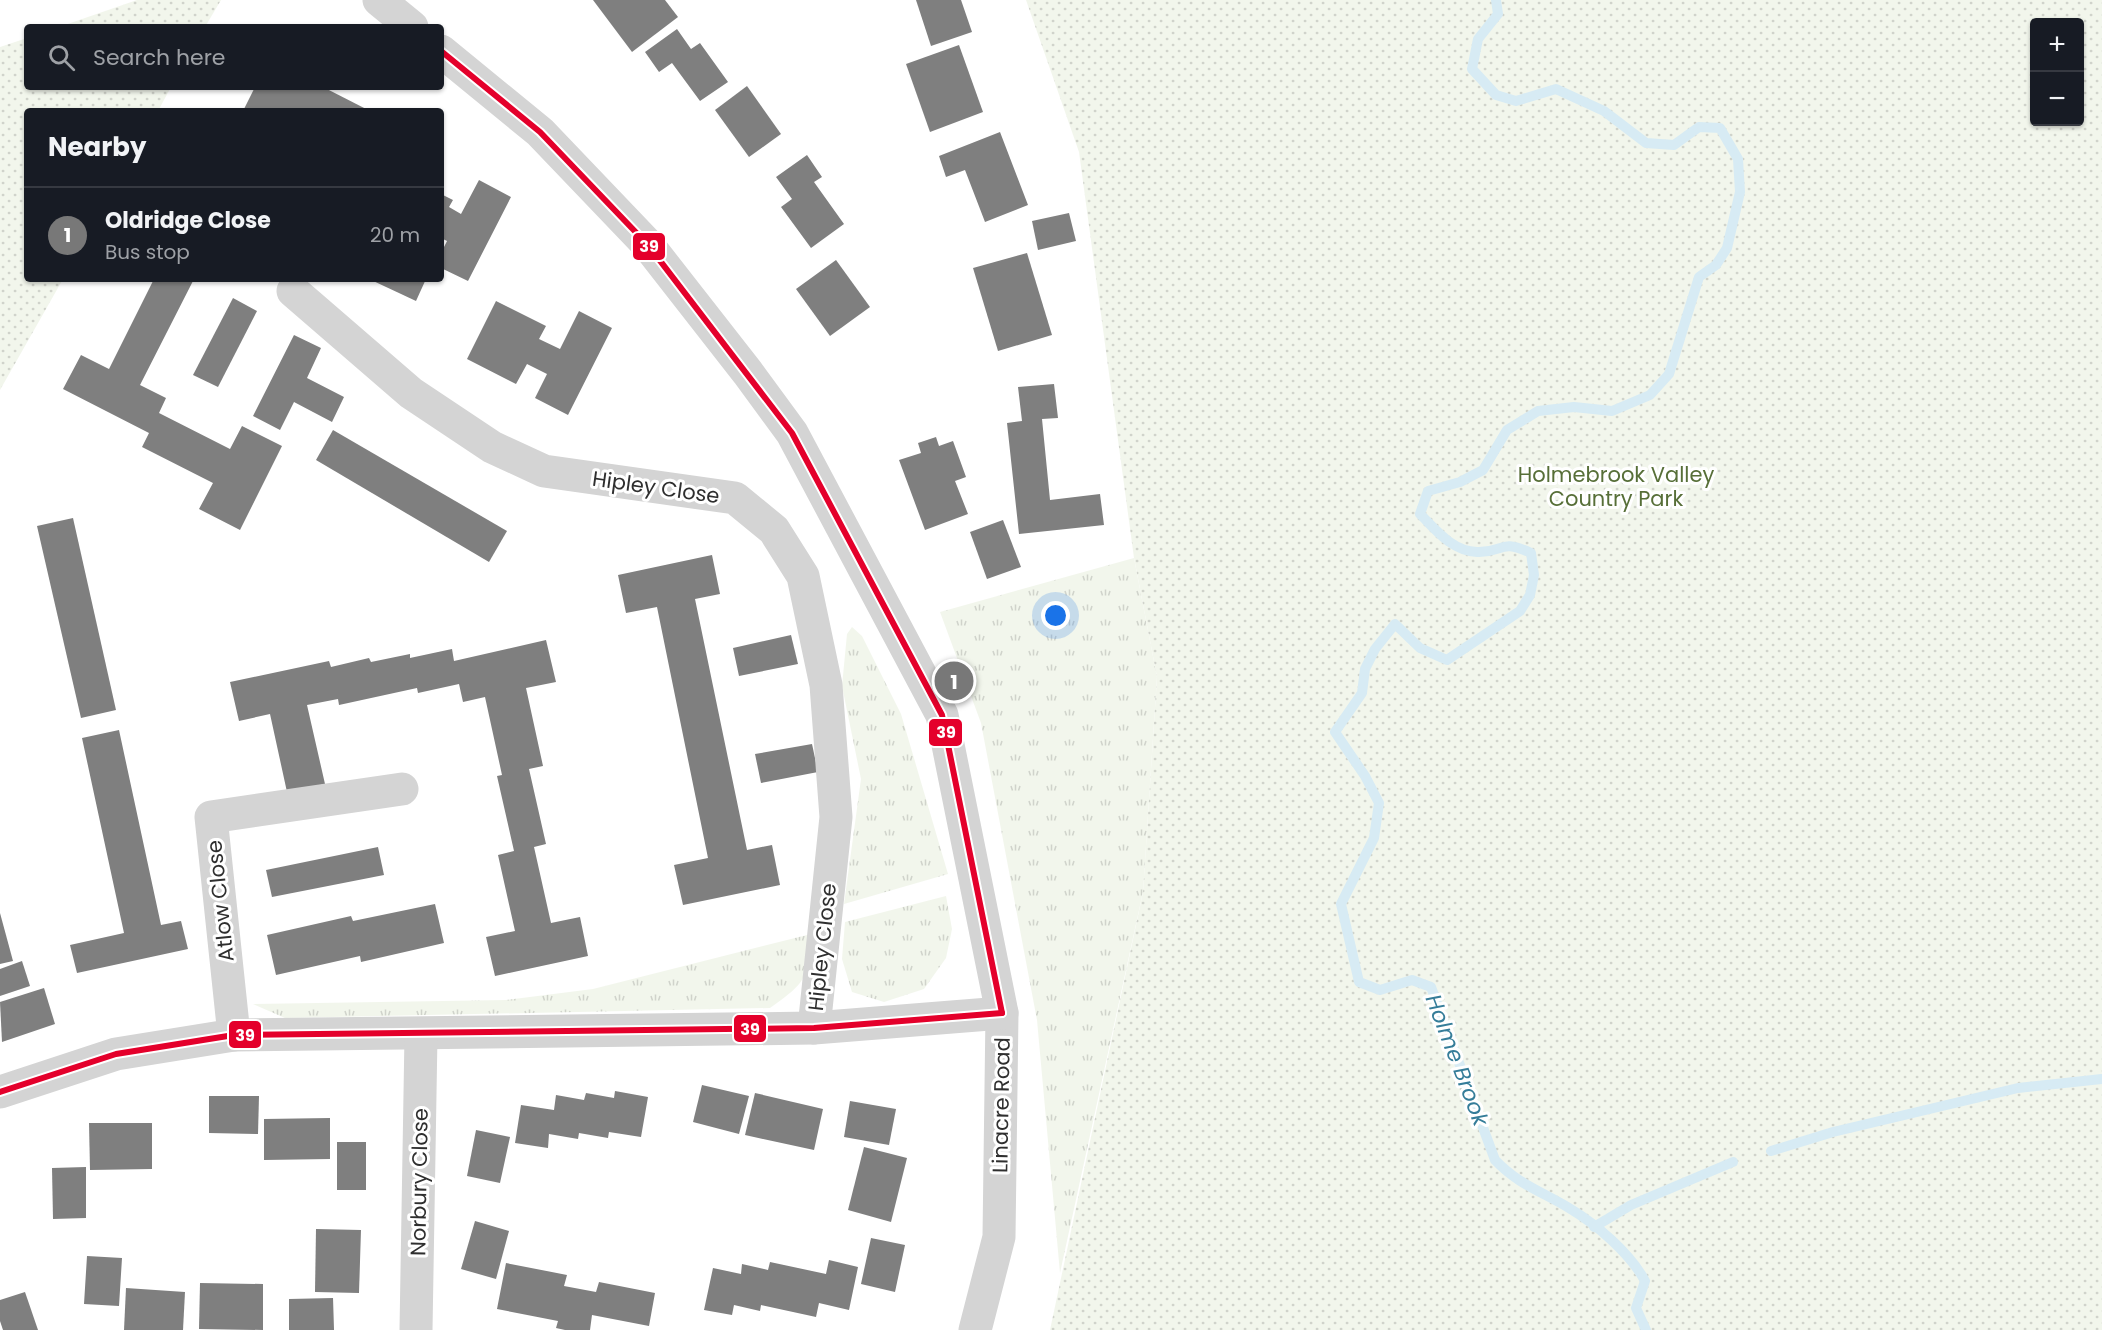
<!DOCTYPE html>
<html lang="en">
<head>
<meta charset="utf-8">
<style>
  :root { --surface:#171b24; --page:#242831; --text:#f1f3f6; --muted:#9ea1a6; --line:#363941; --accent:#787878 }
  body { margin:0; font-family:Poppins,sans-serif; background:var(--page); color:var(--text) }
  .controls { position:absolute; right:18px; top:18px; display:grid; overflow:hidden; border-radius:6px; box-shadow:0 2px 4px #0004 }
  .controls button { width:54px; height:54px; display:grid; place-items:center; padding:0; border:0; border-bottom:2px solid var(--line); background:var(--surface); color:var(--text); font:30px sans-serif }
  .you { position:absolute; left:1056px; top:616px; width:21px; height:21px; margin:-15px; border:4px solid #fff; border-radius:50%; background:#1a73e8; box-shadow:0 0 0 9px #1a73e833 }
  .badge { display:grid; place-items:center; width:39px; height:39px; border-radius:50%; background:var(--accent); color:#fff; font-size:20px; font-weight:700 }
  .pin { position:absolute; translate:-50% -50%; border:3px solid #fff; box-shadow:0 2px 6px #0006 }
  .list { margin:0; padding:0; list-style:none }
  h2 { display:flex; justify-content:space-between; align-items:center; height:78px; margin:0; padding:0 24px; font-size:26px }
  h2 small { font-size:20px; font-weight:400; color:var(--muted) }
  .list li { display:grid; grid-template-columns:39px 1fr auto; gap:18px; align-items:center; box-sizing:border-box; height:96px; padding:0 24px; border-top:2px solid var(--line) }
  .list b { display:block; font-size:22px; white-space:nowrap }
  .list p { margin:0; font-size:20px; white-space:nowrap; color:var(--muted) }
  .list em { font-size:20px; font-style:normal; color:var(--muted) }
  .icon { flex:none; width:33px; height:33px; fill:none; stroke:currentColor; stroke-width:2; stroke-linecap:round; stroke-linejoin:round }
  .map { position:relative; flex:none; width:2102px; height:1330px; overflow:hidden }
  .search { position:absolute; background:var(--surface); box-shadow:0 2px 4px #0004; left:24px; top:24px; width:420px; height:66px; display:flex; align-items:center; gap:15px; box-sizing:border-box; padding:0 21px; border-radius:6px; color:var(--muted); font-size:22px }
  .panel { position:absolute; background:var(--surface); box-shadow:0 2px 4px #0004; left:24px; top:108px; width:420px; height:174px; border-radius:6px }
  .map>svg:first-child { display:block }
  .grass { fill:url(#grass-tufts) }
  .park { fill:url(#park-dots); fill-rule:evenodd }
  .lines { fill:none; stroke-linecap:round; stroke-linejoin:round }
  .stream { stroke:#d7ebf4; stroke-width:10 }
  .building { fill:#7f7f7f }
  .minor { stroke:#d4d4d4; stroke-width:33 }
  .bus-1-casing { stroke:#fff; stroke-width:10 }
  .bus-1 { stroke:#e4002b; stroke-width:6 }
  .labels { text-anchor:middle; dominant-baseline:central; stroke-width:6; stroke-linejoin:round; paint-order:stroke }
  .park-label { font-size:21px; fill:#576f38; stroke:#fff }
  .street-label { font-size:21px; fill:#2f2f2f; stroke:#fff }
  .water-label { font-size:22px; font-style:italic; fill:#357d99; stroke:#fff }
  .line-badge { stroke:#fff; stroke-width:2 }
  .badge-label { font-size:16px; text-anchor:middle; font-weight:bold; fill:#fff }
</style>
</head>
<body>
<div class="map">
<svg width="2102" height="1330" viewBox="0 0 2102 1330">
  <defs>
    <pattern id="grass-tufts" width="24" height="20" patternUnits="userSpaceOnUse" patternTransform="scale(1.5)"><rect width="24" height="20" fill="#f2f6ec"/><path d="M3 7l-1-3M5 7V3M7 7l1-3M15 17l-1-3M17 17v-4M19 17l1-3" fill="none" stroke="#d0d3cb"/></pattern>
    <pattern id="park-dots" width="8" height="8" patternUnits="userSpaceOnUse" patternTransform="scale(1.5)"><rect width="8" height="8" fill="#f2f6ec"/><path d="M2 2h.1M6 6h.1" fill="none" stroke="#d0d3cb" stroke-width="1.8" stroke-linecap="round"/></pattern>
  </defs>
  <rect width="100%" height="100%" fill="#fff"/>
  <g class="grass">
    <path d="M1134 558 1157 677 1143 892 1060 1273 1037 1020 981 723 940 612Z"/>
    <path d="M852 627 862 636 901 714 948 874 844 904 861 779 842 686 847 634Z"/>
    <path d="M946 896 952 929 946 958 924 989 884 1002 852 992 842 959 845 922Z"/>
    <path d="M807 935C810 979 805 983 770 1008L285 1018 253 1004 506 1000 593 989Z"/>
  </g>
  <g class="park">
    <path d="M137 0H221L205 27H59Z"/>
    <path d="M1026 0H2102V1330H1050L1143 892 1157 677 1134 558 1079 152ZM2080 22V122H2034V22Z"/>
    <path d="M27 38V87H171L158 111H27V279H63L0 390V47Z"/>
  </g>
  <g class="lines">
    <g class="stream">
      <path d="M1496 0 1498 14 1478 39 1472 69 1496 95 1516 101 1556 89 1604 111 1646 143 1674 145 1699 127 1720 128 1738 159 1740 192 1727 248 1716 265 1699 277 1669 374 1650 395 1612 411 1574 407 1538 411 1507 430 1483 470 1460 482 1428 491 1420 514C1436 530 1452 551 1477 552 1504 553 1499 538 1531 553L1534 575 1530 595 1520 611 1447 660 1420 648 1395 624 1375 649 1365 669 1362 693 1335 732 1365 776 1379 803 1374 838 1341 904 1359 982 1380 990 1412 980 1431 987 1495 1160C1519 1185 1541 1191 1569 1208 1596 1224 1630 1253 1645 1281L1636 1308 1646 1330"/>
      <path d="M1771 1151 1833 1132 2018 1088 2102 1079"/>
      <path d="M1594 1227 1631 1205 1733 1162"/>
    </g>
  </g>
  <g class="building">
    <path d="M593 0H665L678 17 632 52Z"/>
    <path d="M916 0H961L972 32 931 46Z"/>
    <path d="M677 29 691 49 700 43 728 82 700 101 672 63 659 72 645 52Z"/>
    <path d="M959 45 983 112 930 132 906 64Z"/>
    <path d="M747 86 781 134 749 157 715 110Z"/>
    <path d="M255 87H323L370 111H243Z"/>
    <path d="M1000 132 1028 205 985 222 965 170 946 177 939 156Z"/>
    <path d="M807 155 822 177 814 182 844 224 811 248 781 207 792 199 776 177Z"/>
    <path d="M479 180 511 197 468 281 441 268V253L447 241 441 238V194L453 200 449 207 461 214Z"/>
    <path d="M1069 213 1076 241 1038 250 1032 221Z"/>
    <path d="M1027 253 1052 335 998 351 973 268Z"/>
    <path d="M836 260 870 307 830 336 796 289Z"/>
    <path d="M154 279H194L140 385 166 398 159 413 230 449 242 426 282 446 240 530 199 509 213 483 142 447 149 433 63 389 81 355 109 369Z"/>
    <path d="M369 279H426L416 301Z"/>
    <path d="M233 298 257 311 218 387 193 375Z"/>
    <path d="M496 301 546 326 539 339 560 349 579 311 612 328 568 415 535 398 547 374 527 364 516 384 467 359Z"/>
    <path d="M294 335 321 348 307 378 344 397 332 422 294 402 280 430 253 416Z"/>
    <path d="M1054 384 1058 418 1042 419 1050 500 1100 494 1104 525 1019 534 1007 423 1022 421 1018 387Z"/>
    <path d="M333 430 507 531 489 562 316 460Z"/>
    <path d="M936 437 939 446 953 441 966 477 955 481 968 514 925 530 899 460 921 453 918 443Z"/>
    <path d="M73 518 116 710 81 718 37 526Z"/>
    <path d="M1003 520 1021 567 987 579 970 532Z"/>
    <path d="M712 555 720 594 695 599 747 850 772 845 780 885 683 905 674 865 708 858 657 607 626 613 618 575Z"/>
    <path d="M791 635 798 664 739 676 733 648Z"/>
    <path d="M546 640 556 682 526 688 543 766 529 769 546 844 534 847 551 923 580 917 588 956 495 976 486 937 515 931 498 855 514 851 497 776 502 775 485 697 463 702 459 684 418 693 417 688 339 705 338 699 307 705 325 784 287 792 270 714 239 721 230 682 329 661 331 667 369 658 371 662 410 654V658L452 649 454 661Z"/>
    <path d="M119 730 161 925 181 921 188 949 77 973 70 945 124 933 82 738Z"/>
    <path d="M812 744 818 772 761 783 755 754Z"/>
    <path d="M378 847 384 875 272 897 266 870Z"/>
    <path d="M435 904 444 943 361 962 360 956 276 975 267 935 351 916 353 921Z"/>
    <path d="M0 913 13 961 0 964Z"/>
    <path d="M22 961 30 986 0 996V969Z"/>
    <path d="M44 988 55 1024 2 1042 0 1002Z"/>
    <path d="M702 1085 749 1096 739 1134 693 1122Z"/>
    <path d="M615 1091 648 1097 641 1137 609 1132 608 1138 579 1133 578 1139 549 1134 548 1148 515 1143 521 1105 554 1110 556 1095 584 1100 586 1093 614 1098Z"/>
    <path d="M755 1093 823 1109 814 1150 745 1135Z"/>
    <path d="M209 1096H259L258 1134 209 1133Z"/>
    <path d="M850 1101 896 1109 889 1145 844 1137Z"/>
    <path d="M330 1118V1159L264 1160V1119Z"/>
    <path d="M89 1123H152V1169L90 1170Z"/>
    <path d="M476 1130 510 1137 500 1183 467 1176Z"/>
    <rect x="337" y="1142" width="29" height="48"/>
    <path d="M864 1147 907 1158 891 1222 848 1210Z"/>
    <path d="M86 1167V1218L53 1219 52 1168Z"/>
    <path d="M475 1221 509 1231 496 1279 461 1269Z"/>
    <path d="M316 1229 361 1230 359 1293 315 1292Z"/>
    <path d="M871 1238 905 1245 895 1292 861 1284Z"/>
    <path d="M87 1256 122 1258 119 1306 84 1304Z"/>
    <path d="M829 1260 858 1267 849 1310 819 1303 816 1317 761 1305 760 1311 734 1305 732 1315 704 1310 713 1268 741 1274 742 1264 768 1270 770 1262 826 1274Z"/>
    <path d="M506 1263 567 1275 564 1286 596 1292 599 1282 655 1293 649 1326 592 1315 590 1330H565L556 1328 558 1321 497 1309Z"/>
    <path d="M200 1283 263 1284V1330L199 1329Z"/>
    <path d="M126 1288 185 1292 183 1330H124Z"/>
    <path d="M25 1292 38 1330H3L0 1321V1300Z"/>
    <path d="M333 1298 334 1330H289V1299Z"/>
  </g>
  <g class="lines">
    <g class="minor">
      <path d="M379 0 412 27"/>
      <path d="M441 51 540 132 648 245 748 373 792 433 942 715 1002 1013 999 1237 975 1330"/>
      <path d="M293 291 411 393 492 447 544 471 735 498 774 530 803 576 826 685 836 817 814 1028"/>
      <path d="M234 1035 211 817 402 789"/>
      <path d="M0 1092 116 1054 234 1035 814 1028 1002 1013"/>
      <path d="M416 1330 421 1035"/>
    </g>
    <defs>
      <g id="bus-1">
        <path d="M441 51 540 132 648 245 792 433 942 715 1002 1013"/>
        <path d="M0 1092 116 1054 234 1035 814 1028 1002 1013"/>
      </g>
    </defs>
    <use href="#bus-1" class="bus-1-casing"/>
    <use href="#bus-1" class="bus-1"/>
  </g>
  <g class="labels">
    <g class="park-label">
      <text x="1616" y="474">Holmebrook Valley<tspan x="1616" dy="24">Country Park</tspan></text>
    </g>
    <g class="street-label">
      <text transform="translate(656 487) rotate(8)">Hipley Close</text>
      <text transform="translate(220 901) rotate(-96)">Atlow Close</text>
      <text transform="translate(822 947) rotate(-84)">Hipley Close</text>
      <text transform="translate(1001 1105) rotate(-89)">Linacre Road</text>
      <text transform="translate(419 1182) rotate(-89)">Norbury Close</text>
    </g>
    <g class="water-label">
      <text transform="translate(1457 1060) rotate(69)">Holme Brook</text>
    </g>
  </g>
  <g class="line-badge">
    <rect x="632" y="232" width="34" height="29" rx="6" fill="#e4002b"/>
    <rect x="928" y="718" width="35" height="29" rx="6" fill="#e4002b"/>
    <rect x="733" y="1014" width="34" height="29" rx="6" fill="#e4002b"/>
    <rect x="228" y="1020" width="34" height="29" rx="6" fill="#e4002b"/>
  </g>
  <g class="badge-label">
    <text x="649" y="252">39</text>
    <text x="946" y="738">39</text>
    <text x="750" y="1035">39</text>
    <text x="245" y="1041">39</text>
  </g>
</svg>
<div class="controls">
<button>+</button>
<button>−</button>
</div>
<div class="you"></div>
<div class="pin badge" style="left:954px;top:681px">1</div>
<div class="search"><svg class="icon" aria-label="search" viewBox="0 0 24 24"><circle cx="10" cy="10" r="6"/><path d="M15 15l6 6"/></svg>Search here</div>
<section class="panel">
<h2>Nearby<small></small></h2>
<ul class="list">
<li><span class="badge">1</span><div><b>Oldridge Close</b><p>Bus stop</p></div><em>20 m</em></li>
</ul>
</section>
</div>
</body>
</html>
